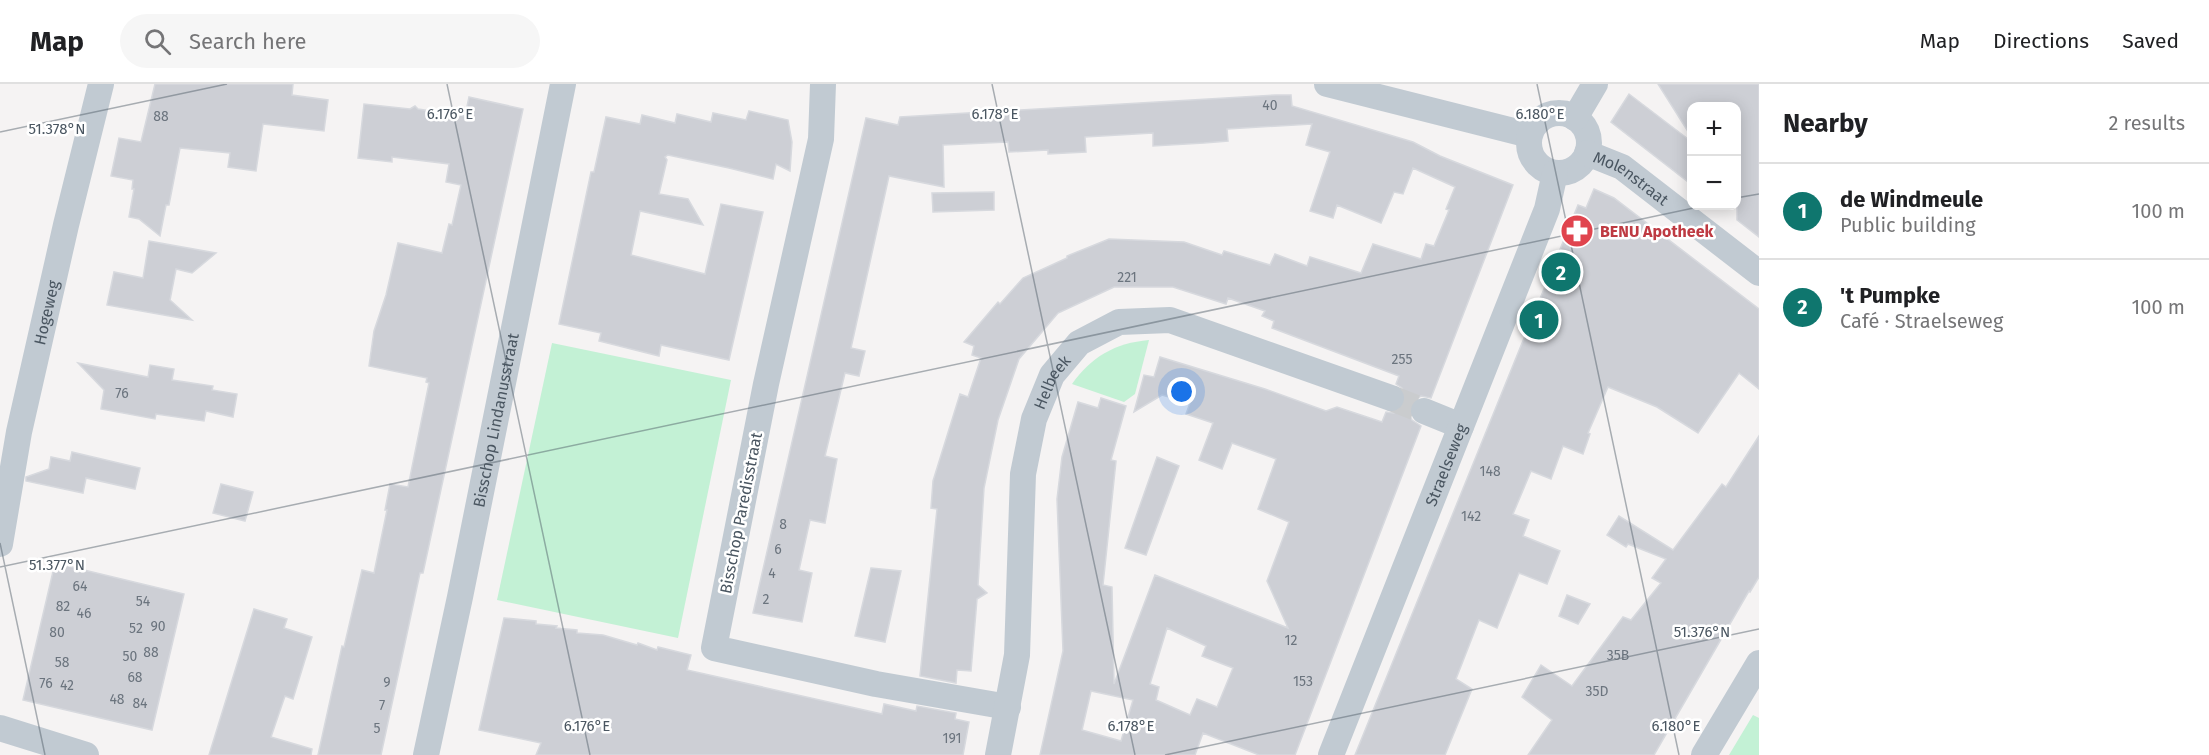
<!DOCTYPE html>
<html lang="en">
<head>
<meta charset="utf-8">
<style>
  :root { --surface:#fff; --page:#f6f6f6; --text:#202124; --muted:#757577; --line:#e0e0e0; --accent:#0f766e }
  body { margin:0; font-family:"Fira Sans",sans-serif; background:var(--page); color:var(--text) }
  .controls { position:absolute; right:18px; top:18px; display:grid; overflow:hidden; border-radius:12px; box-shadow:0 3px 15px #0003 }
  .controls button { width:54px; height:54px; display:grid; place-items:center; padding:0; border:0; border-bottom:2px solid var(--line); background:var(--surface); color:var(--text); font:30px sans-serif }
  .you { position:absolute; left:1182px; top:308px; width:21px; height:21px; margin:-15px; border:4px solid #fff; border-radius:50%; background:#1a73e8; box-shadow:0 0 0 9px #1a73e833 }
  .badge { display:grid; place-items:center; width:39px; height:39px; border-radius:50%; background:var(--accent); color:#fff; font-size:20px; font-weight:700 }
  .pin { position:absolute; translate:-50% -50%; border:3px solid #fff; box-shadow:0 2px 6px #0006 }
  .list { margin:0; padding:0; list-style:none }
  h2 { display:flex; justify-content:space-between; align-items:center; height:78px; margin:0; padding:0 24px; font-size:26px }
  h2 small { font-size:20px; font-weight:400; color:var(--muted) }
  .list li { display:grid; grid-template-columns:39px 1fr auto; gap:18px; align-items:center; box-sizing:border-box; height:96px; padding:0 24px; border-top:2px solid var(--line) }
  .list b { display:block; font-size:22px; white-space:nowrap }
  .list p { margin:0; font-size:20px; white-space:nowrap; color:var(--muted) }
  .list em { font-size:20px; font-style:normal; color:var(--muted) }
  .icon { flex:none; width:33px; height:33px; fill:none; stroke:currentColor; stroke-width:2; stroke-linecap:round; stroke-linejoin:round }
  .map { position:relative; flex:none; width:1759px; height:671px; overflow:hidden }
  header { display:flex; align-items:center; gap:36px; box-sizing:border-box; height:84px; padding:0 30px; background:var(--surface); border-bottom:2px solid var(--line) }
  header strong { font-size:28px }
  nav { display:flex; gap:33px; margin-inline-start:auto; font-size:21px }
  .search { width:420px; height:54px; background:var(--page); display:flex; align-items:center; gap:15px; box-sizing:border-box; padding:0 21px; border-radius:33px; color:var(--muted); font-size:22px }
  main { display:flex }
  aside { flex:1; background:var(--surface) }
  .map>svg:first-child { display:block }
  .green { fill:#c3f1d5 }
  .building { fill:#cdcfd5; stroke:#d7d9de; stroke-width:1.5; fill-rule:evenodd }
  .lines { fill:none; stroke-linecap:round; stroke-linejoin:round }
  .minor-tunnel { stroke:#caccce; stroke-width:26; stroke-dasharray:26 13; stroke-linecap:butt }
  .minor { stroke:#c1cad2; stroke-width:26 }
  .ticks { fill:none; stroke:#4a5661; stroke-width:1.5; stroke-opacity:0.45 }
  .labels { text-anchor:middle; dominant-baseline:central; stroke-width:5; stroke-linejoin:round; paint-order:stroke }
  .number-label { font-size:14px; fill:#6b747e }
  .street-label { font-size:16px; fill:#4a5661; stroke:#fff }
  .health-label { font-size:16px; font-weight:bold; fill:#be3a42; stroke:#fff; text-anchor:start }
  .ticks-label { font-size:15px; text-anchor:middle; fill:#4a5661; stroke:#fff; stroke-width:5; stroke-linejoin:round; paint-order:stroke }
</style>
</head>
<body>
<header>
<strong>Map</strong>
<div class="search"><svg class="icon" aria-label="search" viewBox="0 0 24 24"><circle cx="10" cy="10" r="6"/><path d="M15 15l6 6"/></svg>Search here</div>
<nav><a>Map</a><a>Directions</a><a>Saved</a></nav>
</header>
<main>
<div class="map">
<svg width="1759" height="671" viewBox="0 0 1759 671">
  <rect width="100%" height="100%" fill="#f5f3f3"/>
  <g class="green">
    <path d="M1149 256 1135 310 1124 318 1072 300C1091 273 1115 259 1149 256Z"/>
    <path d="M552 259 731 296 678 554 497 516Z"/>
    <path d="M1753 631 1759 634V671H1729Z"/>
  </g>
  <g class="building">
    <path d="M155 0H293L292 11 328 16 324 47 263 40 256 87 228 83 230 69 180 64 169 121H166L160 152 139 135 129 133 134 105H132L133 96 111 92 119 54 141 58Z"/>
    <path d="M1658 0H1759V153L1737 136V22H1692V54Z"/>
    <path d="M1629 10 1692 58V101L1611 38Z"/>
    <path d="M1276 11H1291L1292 22 1413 58 1440 72 1513 101 1431 314 1421 312 1414 316 1410 322 1409 330 1412 336 1421 342 1295 671H1259L1203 649 1195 671H1040L1063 567 1057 415 1062 373 1078 318 1098 324 1101 314 1126 322 1111 376 1116 377 1103 501 1112 503 1114 600 1155 491 1288 544 1267 497 1289 438 1258 425 1276 375 1232 359 1222 385 1199 376 1213 339 1186 330 1190 319 1162 311 1134 328 1144 291 1154 293 1160 273 1265 305 1326 327 1337 323 1382 338 1386 328 1394 329 1401 325 1405 320 1406 311 1402 304 1396 300 1399 292 1272 244 1274 237 1262 232 1265 227 1228 214 1226 220 1173 203H1114L1058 229 1019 275 998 336 984 404 978 501 987 509 977 515 971 587 957 586 956 599 920 592 937 425 931 424 933 397 960 310 968 313 981 274 972 271 974 262 964 258 998 218 1000 220 1023 194 1067 174V172L1109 155 1184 158 1222 171 1224 167 1270 181 1275 170 1307 182 1310 173 1361 189 1373 160 1421 175 1426 160 1434 162 1449 126 1446 125 1455 103 1413 84 1403 110 1394 108 1381 139 1337 121 1333 134 1310 127 1330 68 1306 61 1312 40 1227 45 1228 57 1204 59 1153 62V49L1085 53 1086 68 1048 70V66L1009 68 1008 58 943 61 944 103 889 92 851 264 865 267 859 292 845 289 825 372 837 375 825 439 810 436 799 486 812 489 802 538 753 529 866 34 898 41 900 33ZM1167 544 1206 562 1202 572 1233 584 1217 623 1197 615 1190 631 1156 616 1159 603 1150 600ZM1091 607 1133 616 1121 657 1082 646Z"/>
    <path d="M469 13 523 25 423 489H420L381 671H318L342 562 344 563 362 486 374 489 387 426H385L390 400 408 403 429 299 426 298 427 294 369 282 374 247 386 211 398 159 442 169 449 140 452 141 461 101 446 98 449 80 392 73V78L358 74 364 20 410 25 415 22 418 25 465 32Z"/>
    <path d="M749 27 788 36 792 58 790 87 776 80 773 95 729 84 668 71 665 73 667 76 659 110 688 115 703 141 640 127 631 171 705 190 721 120 763 128 729 276 661 261 659 272 599 257 601 249 559 240 591 88H594L606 33 640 40 642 31 675 39 677 30 711 38 713 29 746 36Z"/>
    <path d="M1594 105 1614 114 1759 225V305L1739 289 1698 349 1657 323 1608 303 1588 349 1590 350 1583 370 1563 362 1551 395 1531 387 1513 430 1529 436 1523 452 1560 467 1547 500 1519 489 1497 544 1479 536 1456 595 1472 605 1445 671H1355L1578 121 1586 124Z"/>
    <path d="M994 108V126L933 128 932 109Z"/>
    <path d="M149 157 216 169 192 189 176 185 170 216 192 236 107 221 114 188 143 194Z"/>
    <path d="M78 279 148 293 150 281 174 285 172 296 213 302 212 306 237 310 233 333 206 327 204 337 156 330 155 335 101 325 104 306Z"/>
    <path d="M1759 352V493L1750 508 1749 507 1654 671H1528L1552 636 1522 613 1541 581 1572 602 1623 533 1631 536 1661 499 1652 494 1666 475 1628 460 1626 463 1607 451 1619 432 1673 466 1722 400 1726 403Z"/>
    <path d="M72 368 140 384 135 405 86 394 83 409 26 397V393L49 385 51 373 70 377Z"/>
    <path d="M1157 373 1179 382 1146 471 1125 464Z"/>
    <path d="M221 400 253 408 245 437 213 429Z"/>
    <path d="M55 479 184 510 152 646 23 616Z"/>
    <path d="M871 484 901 487 885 558 855 552Z"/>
    <path d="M1567 511 1590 520 1578 540 1559 532Z"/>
    <path d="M254 525 287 535 284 544 312 553 293 615 285 612 271 653 312 665 311 671H209Z"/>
    <path d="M504 534 536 537V540L557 542 556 544 577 546V549L603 551 637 561 638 559 657 566 658 563 691 571 687 586 882 630 884 620 916 627 917 622 956 629 955 635 969 638 963 671H536L541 659 479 646Z"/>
  </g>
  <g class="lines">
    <path class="minor-tunnel" d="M1391 314 1424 327"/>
    <g class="minor">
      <path d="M823 0 821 55 766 300 714 564 876 600 1008 623"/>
      <path d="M1327 0 1529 51"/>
      <circle cx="1559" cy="59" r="30"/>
      <path d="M1575 34 1595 0"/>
      <path id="s1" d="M1587 69 1622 83 1759 189"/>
      <path d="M1424 327 1461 342"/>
      <path id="s2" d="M0 460 19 348 66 141 101 0"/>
      <path d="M0 644 86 671"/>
      <path id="s3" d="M426 671 460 513 563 0"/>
      <path id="s4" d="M998 671 1017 571 1023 390 1034 335 1052 291 1079 259 1119 238 1170 236 1391 314"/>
      <path id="s5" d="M1331 671 1547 125 1555 89"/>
      <path d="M1704 671 1759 579"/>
    </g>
  </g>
  <path class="ticks" d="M447 0 590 671M992 0 1135 671M1537 0 1679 671M0 48 227 0M1736 114 1759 110M0 459 45 671M0 483 1703 122M1165 671 1759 545"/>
  <defs>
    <symbol id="pharmacy-disc" viewBox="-11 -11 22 22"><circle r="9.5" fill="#e0444e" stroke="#fff"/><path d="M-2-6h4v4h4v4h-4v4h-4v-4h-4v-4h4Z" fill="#fff"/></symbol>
  </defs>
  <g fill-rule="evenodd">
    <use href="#pharmacy-disc" x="1558" y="128" width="38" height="38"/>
  </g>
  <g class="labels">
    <g class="number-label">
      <text x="1270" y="21">40</text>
      <text x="161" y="32">88</text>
      <text x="1127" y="193">221</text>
      <text x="1402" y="275">255</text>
      <text x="122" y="309">76</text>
      <text x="1490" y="387">148</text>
      <text x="1471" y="432">142</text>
      <text x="783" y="440">8</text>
      <text x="778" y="465">6</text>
      <text x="772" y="489">4</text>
      <text x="80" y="502">64</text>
      <text x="766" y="515">2</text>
      <text x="143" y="517">54</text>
      <text x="63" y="522">82</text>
      <text x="84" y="529">46</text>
      <text x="158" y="542">90</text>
      <text x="136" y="544">52</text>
      <text x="57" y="548">80</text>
      <text x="1291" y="556">12</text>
      <text x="151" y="568">88</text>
      <text x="1618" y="571">35B</text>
      <text x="130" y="572">50</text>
      <text x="62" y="578">58</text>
      <text x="135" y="593">68</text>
      <text x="1303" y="597">153</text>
      <text x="387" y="598">9</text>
      <text x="46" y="599">76</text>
      <text x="67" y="601">42</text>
      <text x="1597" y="607">35D</text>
      <text x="117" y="615">48</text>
      <text x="140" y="619">84</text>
      <text x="382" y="621">7</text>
      <text x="377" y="644">5</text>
      <text x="952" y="654">191</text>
    </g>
    <g class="street-label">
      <text stroke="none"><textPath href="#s1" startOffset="51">Molenstraat</textPath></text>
      <text stroke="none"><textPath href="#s2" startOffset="236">Hogeweg</textPath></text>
      <text stroke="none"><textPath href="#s4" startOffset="380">Helbeek</textPath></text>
      <text stroke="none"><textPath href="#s3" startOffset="342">Bisschop Lindanusstraat</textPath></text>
      <text stroke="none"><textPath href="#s5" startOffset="312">Straelseweg</textPath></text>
      <text transform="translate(741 429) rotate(-79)">Bisschop Paredisstraat</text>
    </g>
    <g class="health-label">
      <text x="1600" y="147">BENU Apotheek</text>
    </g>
  </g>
  <g class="ticks-label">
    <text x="450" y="35">6.176°E</text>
    <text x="995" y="35">6.178°E</text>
    <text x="1540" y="35">6.180°E</text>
    <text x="57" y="50">51.378°N</text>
    <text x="57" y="486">51.377°N</text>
    <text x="1702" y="553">51.376°N</text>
    <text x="587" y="647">6.176°E</text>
    <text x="1131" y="647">6.178°E</text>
    <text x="1676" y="647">6.180°E</text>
  </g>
</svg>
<div class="controls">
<button>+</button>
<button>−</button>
</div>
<div class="you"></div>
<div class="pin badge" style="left:1539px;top:236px">1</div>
<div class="pin badge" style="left:1561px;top:188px">2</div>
</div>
<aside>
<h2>Nearby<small>2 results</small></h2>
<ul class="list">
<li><span class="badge">1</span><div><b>de Windmeule</b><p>Public building</p></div><em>100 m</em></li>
<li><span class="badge">2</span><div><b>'t Pumpke</b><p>Café · Straelseweg</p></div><em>100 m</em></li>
</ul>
</aside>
</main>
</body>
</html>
